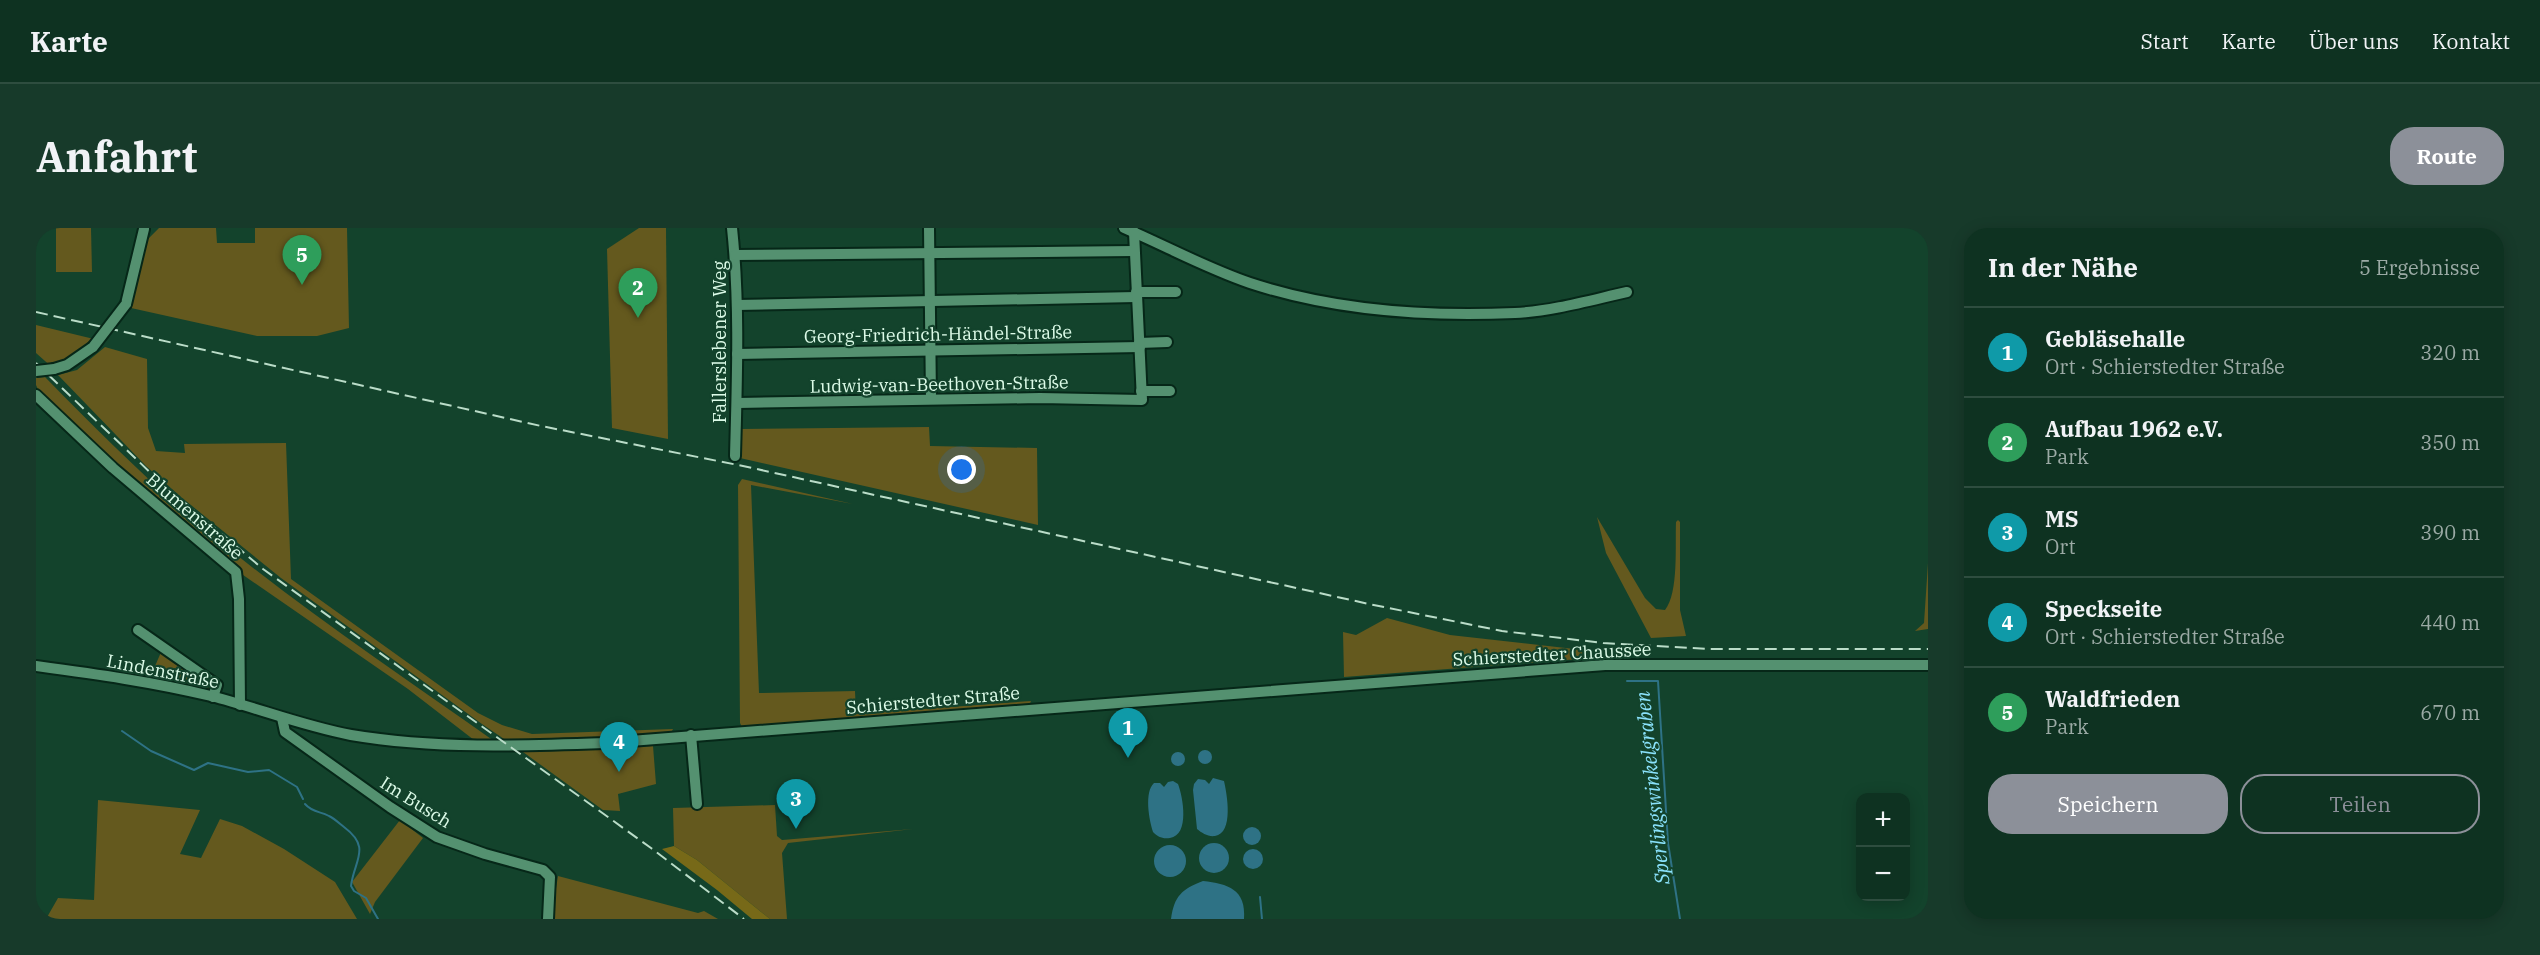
<!DOCTYPE html>
<html lang="de">
<head>
<meta charset="utf-8">
<style>
  :root { --surface:#0e3221; --page:#173a2a; --text:#f1f3f6; --muted:#9baaa5; --line:#2e4d3f; --accent:#8c9099 }
  body { margin:0; font-family:"IBM Plex Serif",serif; background:var(--page); color:var(--text) }
  .controls { position:absolute; right:18px; bottom:18px; display:grid; overflow:hidden; border-radius:12px; box-shadow:0 3px 15px #0003 }
  .controls button { width:54px; height:54px; display:grid; place-items:center; padding:0; border:0; border-bottom:2px solid var(--line); background:var(--surface); color:var(--text); font:30px sans-serif }
  .you { position:absolute; left:926px; top:242px; width:21px; height:21px; margin:-15px; border:4px solid #fff; border-radius:50%; background:#1a73e8; box-shadow:0 0 0 9px #1a73e833 }
  .badge { display:grid; place-items:center; width:39px; height:39px; border-radius:50%; background:var(--accent); color:#fff; font-size:20px; font-weight:700 }
  .pin { position:absolute; translate:-50% -50px; filter:drop-shadow(0 2px 3px #0008) }
  .pin::after { content:''; position:absolute; top:32px; width:21px; height:18px; background:inherit; clip-path:polygon(0 0,100% 0,50% 100%) }
  .list { margin:0; padding:0; list-style:none }
  h2 { display:flex; justify-content:space-between; align-items:center; height:78px; margin:0; padding:0 24px; font-size:26px }
  h2 small { font-size:20px; font-weight:400; color:var(--muted) }
  .list li { display:grid; grid-template-columns:39px 1fr auto; gap:18px; align-items:center; box-sizing:border-box; height:90px; padding:0 24px; border-top:2px solid var(--line) }
  .list b { display:block; font-size:22px; white-space:nowrap }
  .list p { margin:0; font-size:20px; white-space:nowrap; color:var(--muted) }
  .list em { font-size:20px; font-style:normal; color:var(--muted) }
  .actions { display:flex; gap:12px; padding:18px 24px }
  .actions a { flex:1; padding:14px 0; border:2px solid var(--accent); border-radius:24px; text-align:center; font-size:21px; color:var(--accent) }
  .actions .main { background:var(--accent); color:#fff }
  .map { position:relative; flex:none; width:1892px; height:691px; overflow:hidden; border-radius:24px }
  header { display:flex; align-items:center; gap:36px; box-sizing:border-box; height:84px; padding:0 30px; background:var(--surface); border-bottom:2px solid var(--line) }
  header strong { font-size:28px }
  nav { display:flex; gap:33px; margin-inline-start:auto; font-size:21px }
  .intro { display:flex; align-items:center; justify-content:space-between; box-sizing:border-box; height:144px; padding:0 36px }
  h1 { margin:0; font-size:42px }
  .button { padding:15px 27px; border-radius:24px; background:var(--accent); color:#fff; font-size:21px; font-weight:700 }
  main { display:flex; gap:36px; padding:0 36px }
  aside { flex:1; background:var(--surface); border-radius:24px; box-shadow:0 3px 15px #0003 }
  .map>svg:first-child { display:block }
  .green { fill:#64591e }
  .forest { fill:#776918 }
  .water { fill:#2e7285 }
  .lines { fill:none; stroke-linecap:round; stroke-linejoin:round }
  .stream { stroke:#2e7285; stroke-width:2 }
  .minor-casing { stroke:#062718; stroke-width:14 }
  .minor { stroke:#549170; stroke-width:10 }
  .rail { stroke:#badcc8; stroke-width:2; stroke-dasharray:12 6; stroke-linecap:butt }
  .minor-bridge-casing { stroke:#062718; stroke-width:14; stroke-linecap:butt }
  .minor-bridge { stroke:#549170; stroke-width:10 }
  .labels { text-anchor:middle; dominant-baseline:central; stroke-width:4.5; stroke-linejoin:round; paint-order:stroke }
  .street-label { font-size:18px; fill:#dcfbe8; stroke:#13432c }
  .water-label { font-size:20px; font-style:italic; fill:#8ae2fc; stroke:#13432c }
</style>
</head>
<body>
<header>
<strong>Karte</strong>
<nav><a>Start</a><a>Karte</a><a>Über uns</a><a>Kontakt</a></nav>
</header>
<div class="intro"><h1>Anfahrt</h1><a class="button">Route</a></div>
<main>
<div class="map">
<svg width="1892" height="691" viewBox="0 0 1892 691">
  <rect width="100%" height="100%" fill="#13432c"/>
  <g class="green">
    <path d="M20 0H55L56 44H20Z"/>
    <path d="M123 0H180L181 15H219V0H311L313 100 281 108H221L95 80 109 14Z"/>
    <path d="M603 0H630L632 211 576 200 571 21Z"/>
    <path d="M0 97 62 112 18 141 0 125Z"/>
    <path d="M69 119 111 131 112 200 120 223 149 225 148 216 250 215 255 351 442 485 466 497 496 506 637 501 635 505 571 512 471 513 446 496 245 350 145 269 110 238 22 147 41 142Z"/>
    <path d="M9 149C54 195 99 240 147 282 244 367 353 439 458 513L438 512 372 461 197 340 6 170 0 157V150Z"/>
    <path d="M893 199 894 218 1001 220 1002 297 704 230 706 201Z"/>
    <path d="M706 251 817 276 715 257 723 465 819 463 820 486 995 473 993 478 706 499 704 495 702 257Z"/>
    <path d="M1561 289 1609 370 1620 381 1629 382C1643 365 1639 316 1640 294L1642 292 1644 294V382L1650 408 1615 410 1570 325Z"/>
    <path d="M1892 335V401L1879 403 1888 395Z"/>
    <path d="M1351 390 1414 407 1556 423V430L1308 449 1307 404 1320 407Z"/>
    <path d="M126 422 175 456 174 462 116 445Z"/>
    <path d="M617 518 620 556 582 566 584 583 567 582 487 524Z"/>
    <path d="M62 572 164 582 144 626 165 630 184 591 206 598 248 621 299 654 321 691H10L22 670 58 672Z"/>
    <path d="M739 577 741 608 746 612 877 601 752 615 746 625 751 691H734L661 632 638 618 637 580Z"/>
    <path d="M364 592 387 610 339 674 334 686 316 654Z"/>
    <path d="M522 648 662 685 668 683 682 691H515Z"/>
  </g>
  <path class="forest" d="M638 618 661 632 734 691H716L681 662 626 621Z"/>
  <g class="water">
    <circle cx="1169" cy="529" r="7"/>
    <circle cx="1142" cy="531" r="7"/>
    <path d="M1177 550 1188 553C1191 566 1198 605 1179 608 1172 609 1166 605 1161 601L1157 562 1158 556 1162 551 1169 552 1173 556Z"/>
    <path d="M1137 553 1142 556C1147 569 1154 607 1134 610 1126 611 1122 609 1117 604 1113 592 1108 564 1118 555H1124L1128 559 1132 554Z"/>
    <circle cx="1216" cy="608" r="9"/>
    <circle cx="1178" cy="630" r="15"/>
    <circle cx="1134" cy="633" r="16"/>
    <circle cx="1217" cy="631" r="10"/>
    <path d="M1167 653C1192 656 1210 661 1208 691H1135C1138 668 1146 661 1167 653Z"/>
  </g>
  <g class="lines">
    <g class="stream">
      <path d="M1591 453H1622L1632 615 1644 691"/>
      <path d="M86 503 115 523 158 542 172 535 212 544 233 542 261 559 267 571"/>
      <path d="M269 576C277 585 284 583 293 588 299 591 304 596 308 599 336 620 318 632 315 658L318 663 330 670 342 691"/>
      <path d="M1224 669 1226 691"/>
    </g>
    <defs>
      <g id="minor">
        <path d="M696 0C704 76 701 152 699 228"/>
        <path d="M893 0 895 171"/>
        <path d="M1088 0C1130 18 1170 40 1214 55 1299 83 1389 89 1479 85 1517 83 1555 72 1591 64"/>
        <path d="M699 27 1098 23"/>
        <path d="M1100 64H1140"/>
        <path d="M90 76 108 1"/>
        <path d="M701 77 1100 69"/>
        <path d="M1103 115 1131 114"/>
        <path d="M701 126 1104 119"/>
        <path d="M18 141 31 137 57 119"/>
        <path d="M1105 163H1134"/>
        <path d="M0 167 77 240 200 344 203 371 204 477"/>
        <path d="M702 175 1004 170 1106 172 1098 4"/>
        <path d="M102 402 181 457 177 469"/>
        <path d="M0 438C59 446 117 454 175 468 222 480 267 498 315 507 398 521 484 518 569 515L1569 437H1892"/>
        <path d="M246 490 249 504 354 579 401 609 449 626 507 642 514 649 512 691"/>
        <path d="M655 507 661 576"/>
      </g>
    </defs>
    <use href="#minor" class="minor-casing"/>
    <use href="#minor" class="minor"/>
    <g class="rail">
      <path d="M0 84 505 198 707 238 1333 376 1466 403 1567 415 1673 421H1892"/>
      <path d="M0 135 121 251 227 341 615 620 708 691"/>
    </g>
    <defs>
      <g id="minor-bridge">
        <path d="M57 119 90 76"/>
        <path d="M0 143 18 141"/>
      </g>
    </defs>
    <use href="#minor-bridge" class="minor-bridge-casing"/>
    <use href="#minor-bridge" class="minor-bridge"/>
  </g>
  <g class="labels">
    <g class="street-label">
      <text transform="translate(902 106) rotate(-1)">Georg-Friedrich-Händel-Straße</text>
      <text transform="translate(683 114) rotate(-90)">Fallerslebener Weg</text>
      <text transform="translate(903 156) rotate(-1)">Ludwig-van-Beethoven-Straße</text>
      <text transform="translate(159 288) rotate(41)">Blumenstraße</text>
      <text transform="translate(1516 426) rotate(-3)">Schierstedter Chaussee</text>
      <text transform="translate(127 443) rotate(11)">Lindenstraße</text>
      <text transform="translate(897 472) rotate(-5)">Schierstedter Straße</text>
      <text transform="translate(380 574) rotate(32)">Im Busch</text>
    </g>
    <g class="water-label">
      <text transform="translate(1616 560) rotate(-96)">Sperlingswinkelgraben</text>
    </g>
  </g>
</svg>
<div class="controls">
<button>+</button>
<button>−</button>
</div>
<div class="you"></div>
<div class="pin badge" style="left:1092px;top:530px;background:#0f9aa8">1</div>
<div class="pin badge" style="left:602px;top:90px;background:#2e9e5b">2</div>
<div class="pin badge" style="left:760px;top:601px;background:#0f9aa8">3</div>
<div class="pin badge" style="left:583px;top:544px;background:#0f9aa8">4</div>
<div class="pin badge" style="left:266px;top:57px;background:#2e9e5b">5</div>
</div>
<aside>
<h2>In der Nähe<small>5 Ergebnisse</small></h2>
<ul class="list">
<li><span class="badge" style="background:#0f9aa8">1</span><div><b>Gebläsehalle</b><p>Ort · Schierstedter Straße</p></div><em>320 m</em></li>
<li><span class="badge" style="background:#2e9e5b">2</span><div><b>Aufbau 1962 e.V.</b><p>Park</p></div><em>350 m</em></li>
<li><span class="badge" style="background:#0f9aa8">3</span><div><b>MS</b><p>Ort</p></div><em>390 m</em></li>
<li><span class="badge" style="background:#0f9aa8">4</span><div><b>Speckseite</b><p>Ort · Schierstedter Straße</p></div><em>440 m</em></li>
<li><span class="badge" style="background:#2e9e5b">5</span><div><b>Waldfrieden</b><p>Park</p></div><em>670 m</em></li>
</ul>
<div class="actions"><a class="main">Speichern</a><a>Teilen</a></div>
</aside>
</main>
</body>
</html>
